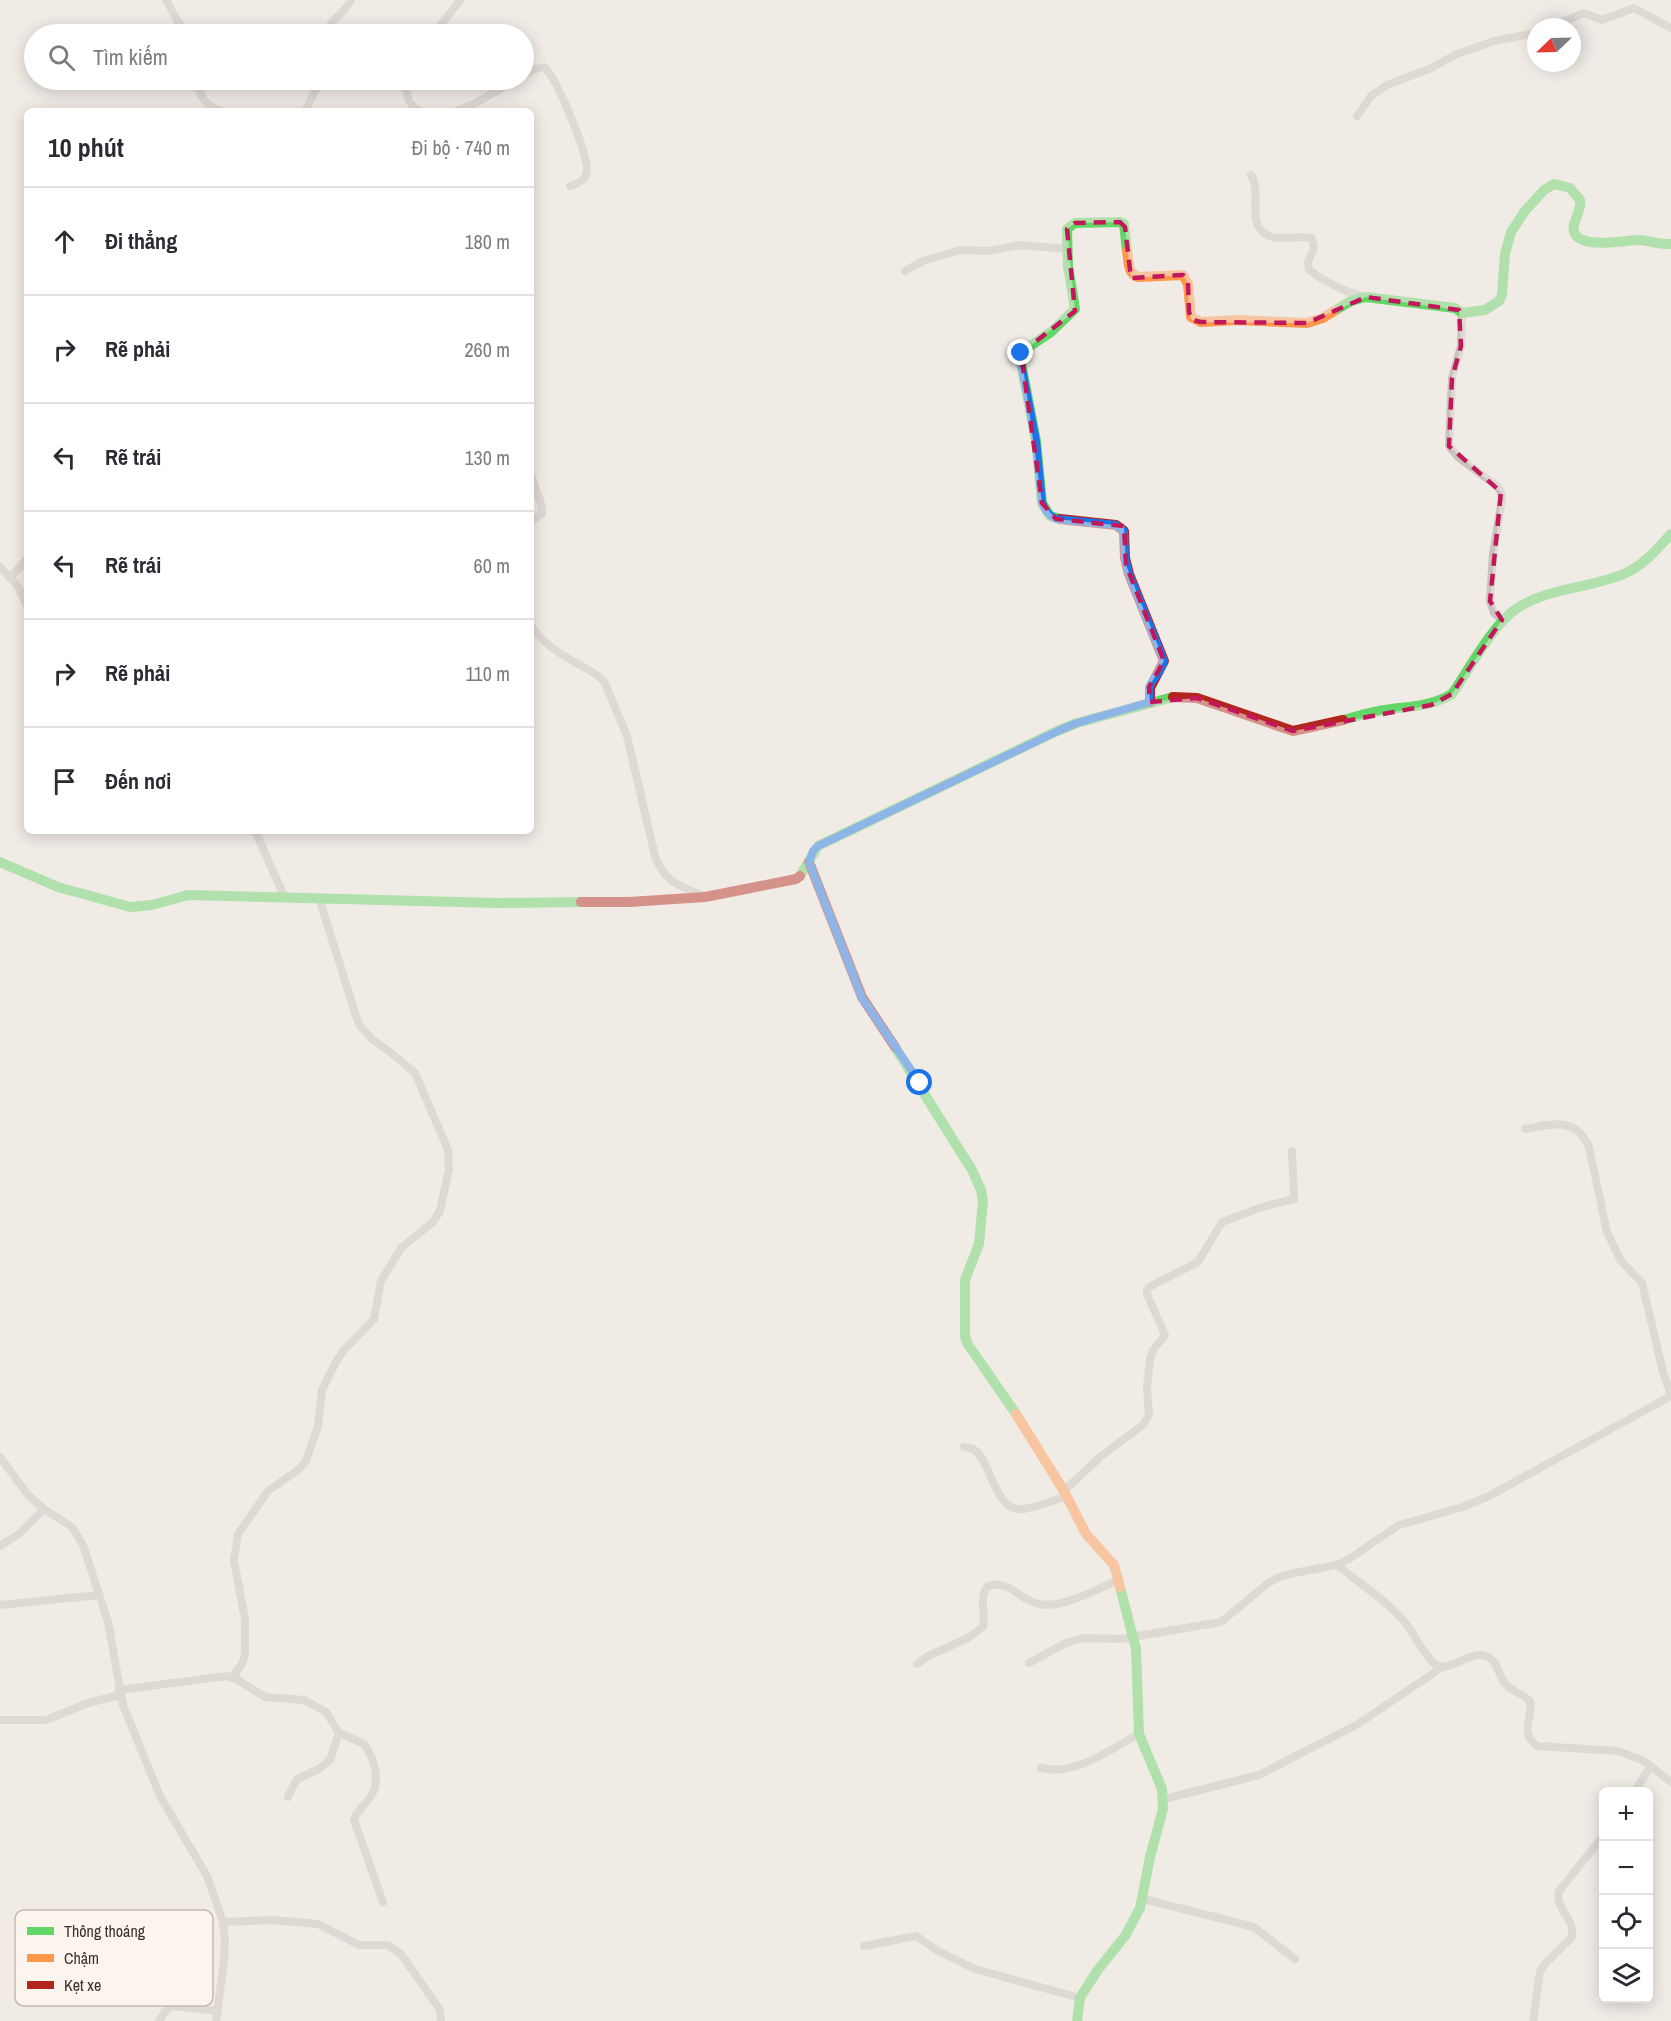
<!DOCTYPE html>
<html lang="vi">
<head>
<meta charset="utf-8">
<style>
  :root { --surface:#fff; --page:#f2f2f3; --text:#2b2b33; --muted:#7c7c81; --line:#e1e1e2 }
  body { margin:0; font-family:"Archivo Narrow",sans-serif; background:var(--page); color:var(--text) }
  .controls { position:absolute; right:18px; bottom:18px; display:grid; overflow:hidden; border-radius:9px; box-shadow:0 3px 15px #0003 }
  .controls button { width:54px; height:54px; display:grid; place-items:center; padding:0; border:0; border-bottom:2px solid var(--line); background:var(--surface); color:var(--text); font:30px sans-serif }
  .compass { position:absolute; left:1527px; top:18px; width:54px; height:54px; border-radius:50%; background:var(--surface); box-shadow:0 3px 15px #0003; rotate:247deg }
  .stop { position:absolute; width:18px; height:18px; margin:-14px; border:4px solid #1a73e8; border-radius:50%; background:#fff }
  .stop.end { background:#1a73e8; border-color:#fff; box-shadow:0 2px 6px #0008 }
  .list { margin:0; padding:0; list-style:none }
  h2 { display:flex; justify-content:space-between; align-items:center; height:78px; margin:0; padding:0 24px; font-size:26px }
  h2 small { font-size:20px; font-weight:400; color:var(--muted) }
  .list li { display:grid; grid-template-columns:39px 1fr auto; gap:18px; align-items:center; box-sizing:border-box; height:108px; padding:0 24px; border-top:2px solid var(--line) }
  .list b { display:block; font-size:22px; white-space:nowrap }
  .list em { font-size:20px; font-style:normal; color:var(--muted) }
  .icon { flex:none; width:33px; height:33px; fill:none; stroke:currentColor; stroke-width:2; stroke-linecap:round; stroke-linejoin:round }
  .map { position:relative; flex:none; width:1671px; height:2021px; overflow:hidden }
  .search { position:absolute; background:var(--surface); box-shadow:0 3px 15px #0003; left:24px; top:24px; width:510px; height:66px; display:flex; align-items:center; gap:15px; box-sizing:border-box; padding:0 21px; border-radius:33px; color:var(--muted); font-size:22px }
  .panel { position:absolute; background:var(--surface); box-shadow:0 3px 15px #0003; left:24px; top:108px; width:510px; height:726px; border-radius:9px }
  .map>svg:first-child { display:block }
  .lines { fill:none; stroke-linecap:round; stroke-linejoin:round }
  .street { stroke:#c9c3be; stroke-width:8 }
  .fast { stroke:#63d668; stroke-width:10 }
  .slow { stroke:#ff974d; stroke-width:10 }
  .jam { stroke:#b3261e; stroke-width:10 }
  .route { stroke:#1a73e8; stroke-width:8 }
  .marked { fill:none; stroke:#c2185b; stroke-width:4.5; stroke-dasharray:12 8; stroke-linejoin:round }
  .key { fill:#fbf5ee; stroke:#c1bab4; stroke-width:1.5 }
  .key-label { font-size:16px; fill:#3b302b }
</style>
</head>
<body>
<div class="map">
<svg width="1671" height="2021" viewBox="0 0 1671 2021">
  <rect width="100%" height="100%" fill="#f0ebe5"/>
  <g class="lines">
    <g class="street">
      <path d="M166 0 185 34"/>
      <path d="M1551 27 1584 13 1602 20 1634 8 1671 28"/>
      <path d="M327 34C329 19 345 14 351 0"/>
      <path d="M434 34 460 0"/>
      <path d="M524 75 533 70 544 67C557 78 588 154 587 172 586 180 577 184 570 186"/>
      <path d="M196 80C199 95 205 106 221 111"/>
      <path d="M407 80C405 92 407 105 420 111"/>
      <path d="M305 111 321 80"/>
      <path d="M456 111 474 104 516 80"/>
      <path d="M1357 116 1371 96 1387 85 1429 69 1457 54 1494 41 1536 33"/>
      <path d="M1251 175C1263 193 1244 225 1269 236 1281 241 1298 235 1312 238L1314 248 1308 262 1309 270C1326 283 1343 291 1364 297"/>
      <path d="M905 271 923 261 960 250 989 251 1019 245 1068 249"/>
      <path d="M1462 313 1461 346 1452 378 1449 446 1458 457 1497 486 1501 492 1502 499 1493 554 1490 601 1494 613 1502 620"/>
      <path d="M531 475 542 507V514L531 521"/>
      <path d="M0 567 17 585 27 606"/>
      <path d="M11 577 27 559"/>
      <path d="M531 626C541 640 556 652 571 660 583 667 595 672 604 681L627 736 655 856C665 883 678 885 702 895"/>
      <path d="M255 831 285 898"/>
      <path d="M1525 1129C1552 1124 1575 1116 1589 1147L1607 1232 1621 1261 1642 1283 1663 1372 1671 1396"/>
      <path d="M964 1447C967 1447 970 1448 973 1449 992 1460 993 1510 1021 1509 1033 1509 1054 1500 1066 1496"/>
      <path d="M0 1457 28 1495 44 1509 72 1527 83 1545 108 1622 123 1705 160 1796 207 1876 223 1922 225 1941 224 1961 216 2021"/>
      <path d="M1064 1491 1101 1456 1144 1424 1149 1414 1147 1387 1150 1359 1153 1350 1165 1335 1147 1294V1290L1149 1287 1198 1262 1222 1222 1265 1206 1294 1199 1292 1151"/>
      <path d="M0 1546 19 1534 44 1509"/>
      <path d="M1337 1565C1360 1584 1388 1601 1407 1625 1414 1634 1428 1662 1438 1666 1451 1671 1471 1650 1486 1656 1497 1660 1498 1673 1504 1682 1510 1691 1522 1693 1530 1701 1534 1719 1518 1731 1537 1746L1618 1751 1644 1761 1671 1782"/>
      <path d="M0 1605 99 1595"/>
      <path d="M1029 1663 1064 1644 1082 1638 1120 1639 1221 1622 1267 1584 1277 1578 1289 1574 1337 1565 1349 1559 1399 1525 1463 1507 1489 1496 1671 1396"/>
      <path d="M917 1664 928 1656 968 1638 983 1627C986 1614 978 1596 988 1586 1013 1580 1016 1599 1039 1604 1062 1609 1097 1589 1119 1580"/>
      <path d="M233 1677 243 1662 245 1652V1620L234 1560 238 1534 268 1491 298 1470 306 1461 318 1426 322 1390 337 1360 344 1350 374 1319 381 1281 401 1248 433 1222 440 1211 449 1169 448 1150 415 1073 390 1052 373 1040 360 1026 356 1016 319 898"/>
      <path d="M119 1690 227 1676 238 1680 265 1697 304 1700 326 1712 339 1733 364 1744C374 1758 381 1781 371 1796 366 1804 357 1810 354 1820L383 1902"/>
      <path d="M0 1720H46L88 1703 120 1695"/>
      <path d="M1041 1768C1076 1776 1109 1750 1139 1734"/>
      <path d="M1634 1792 1651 1766"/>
      <path d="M288 1797 297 1779 319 1769 330 1760 339 1733"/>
      <path d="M1164 1799 1259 1775 1358 1724 1444 1666"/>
      <path d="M1143 1899 1254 1927 1295 1959"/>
      <path d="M223 1922 273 1920 318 1924 359 1945H388L401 1954 440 2010 441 2021"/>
      <path d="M864 1946 916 1936 938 1951 975 1969 1080 1998"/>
      <path d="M159 2021 166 2010 172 2006 218 2011"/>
      <path d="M1533 2021 1540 1972 1543 1966 1571 1938C1578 1921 1554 1909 1559 1891L1604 1835"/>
    </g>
    <g class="fast">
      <path d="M1334 311 1351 301 1366 297 1455 308 1462 313 1485 310 1499 301 1502 295 1505 254 1511 232 1525 211 1544 190 1554 184 1570 188 1580 200C1582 211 1571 224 1574 232 1580 250 1626 240 1638 240 1650 240 1656 245 1671 244"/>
      <path d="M1060 519 1050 516 1042 503 1036 441 1020 358 1024 350 1051 332 1075 309 1068 266 1067 229 1075 223 1120 222 1124 224 1127 251"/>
      <path d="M1343 720C1355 717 1367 713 1379 711 1405 706 1429 708 1452 694 1468 671 1494 623 1516 609 1548 587 1590 589 1626 573 1644 565 1658 548 1671 534"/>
      <path d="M0 862 58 887 130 907 152 905 188 895 498 903 581 902"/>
      <path d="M800 876 818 846 1057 731 1077 723 1173 697"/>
      <path d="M895 1047 972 1170 981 1190 983 1201 979 1244 965 1280V1336L967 1343 1016 1414"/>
      <path d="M1077 2021 1080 1998 1097 1971 1125 1936 1140 1908 1150 1857 1163 1809 1162 1789 1139 1734 1136 1649 1120 1587"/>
    </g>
    <g class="slow">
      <path d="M1127 251C1129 261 1127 273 1138 277L1183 275 1188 284 1191 317 1201 322 1238 320 1307 323 1323 318 1334 311"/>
      <path d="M1016 1414 1064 1491 1086 1534 1114 1565 1120 1587"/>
    </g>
    <g class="jam">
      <path d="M1060 519 1116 525 1124 531 1125 558 1129 574 1164 661 1150 688V702"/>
      <path d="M1173 697 1197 698 1293 731 1343 720"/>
      <path d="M809 862 862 997 895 1047"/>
      <path d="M581 902H629L705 897 796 879 800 876"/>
    </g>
  </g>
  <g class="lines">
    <path class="route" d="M920 1083 862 998 809 862 813 851 818 846 1058 731 1077 723 1150 702C1146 677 1159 680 1164 661L1129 574 1125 558 1124 531 1116 525 1056 519C1048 515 1045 511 1042 502L1036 441 1020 358 1021 353"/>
  </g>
  <path d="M0 0H1671V2021H0ZM1120 222 1125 227 1131 278 1183 275 1188 283 1189 312 1192 320 1201 322 1307 323 1366 297 1459 310 1461 346 1452 378 1449 446 1501 492 1490 601 1502 620 1452 694 1431 705 1293 731 1197 698 1150 702 1149 687 1164 661 1126 565 1124 526 1056 519 1042 503 1021 353 1075 311 1067 229 1075 223Z" fill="#f0ebe5" fill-opacity=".55" fill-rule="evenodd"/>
  <path class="marked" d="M1120 222 1125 227 1131 278 1183 275 1188 283 1189 312 1192 320 1201 322 1307 323 1366 297 1459 310 1461 346 1452 378 1449 446 1501 492 1490 601 1502 620 1452 694 1431 705 1293 731 1197 698 1150 702 1149 687 1164 661 1126 565 1124 526 1056 519 1042 503 1021 353 1075 311 1067 229 1075 223Z"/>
  <rect x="15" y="1910" width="198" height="96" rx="9" class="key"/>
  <rect x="27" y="1927" width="27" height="8" fill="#63d668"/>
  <rect x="27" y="1954" width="27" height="8" fill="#ff974d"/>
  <rect x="27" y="1981" width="27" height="8" fill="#b3261e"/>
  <g class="key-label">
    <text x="64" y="1937">Thông thoáng</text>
    <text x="64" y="1964">Chậm</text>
    <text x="64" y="1991">Kẹt xe</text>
  </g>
</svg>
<div class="controls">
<button>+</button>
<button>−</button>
<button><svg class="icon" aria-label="locate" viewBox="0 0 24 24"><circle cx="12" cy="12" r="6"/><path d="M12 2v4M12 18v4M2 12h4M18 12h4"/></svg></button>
<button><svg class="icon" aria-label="layers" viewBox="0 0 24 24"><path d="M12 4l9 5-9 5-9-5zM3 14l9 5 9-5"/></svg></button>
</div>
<svg class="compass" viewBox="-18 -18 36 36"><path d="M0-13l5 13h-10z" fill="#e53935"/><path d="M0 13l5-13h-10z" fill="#7c7c81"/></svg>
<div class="stop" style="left:920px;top:1083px"></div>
<div class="stop end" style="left:1021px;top:353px"></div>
<div class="search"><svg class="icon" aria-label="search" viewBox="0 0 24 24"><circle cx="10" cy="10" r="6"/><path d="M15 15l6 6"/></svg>Tìm kiếm</div>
<section class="panel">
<h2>10 phút<small>Đi bộ · 740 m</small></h2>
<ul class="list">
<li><svg class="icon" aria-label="ahead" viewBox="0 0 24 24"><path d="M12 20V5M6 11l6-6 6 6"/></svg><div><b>Đi thẳng</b></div><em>180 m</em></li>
<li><svg class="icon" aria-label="right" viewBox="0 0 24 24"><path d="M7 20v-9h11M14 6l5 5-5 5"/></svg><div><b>Rẽ phải</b></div><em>260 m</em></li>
<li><svg class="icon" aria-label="left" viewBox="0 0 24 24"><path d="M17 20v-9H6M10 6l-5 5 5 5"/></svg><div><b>Rẽ trái</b></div><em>130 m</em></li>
<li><svg class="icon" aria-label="left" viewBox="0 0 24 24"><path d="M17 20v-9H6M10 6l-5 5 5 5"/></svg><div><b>Rẽ trái</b></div><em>60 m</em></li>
<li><svg class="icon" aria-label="right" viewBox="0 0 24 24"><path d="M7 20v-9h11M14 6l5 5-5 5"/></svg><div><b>Rẽ phải</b></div><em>110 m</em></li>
<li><svg class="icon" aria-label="arrive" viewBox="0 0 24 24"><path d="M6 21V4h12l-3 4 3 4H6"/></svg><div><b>Đến nơi</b></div></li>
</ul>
</section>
</div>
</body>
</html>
